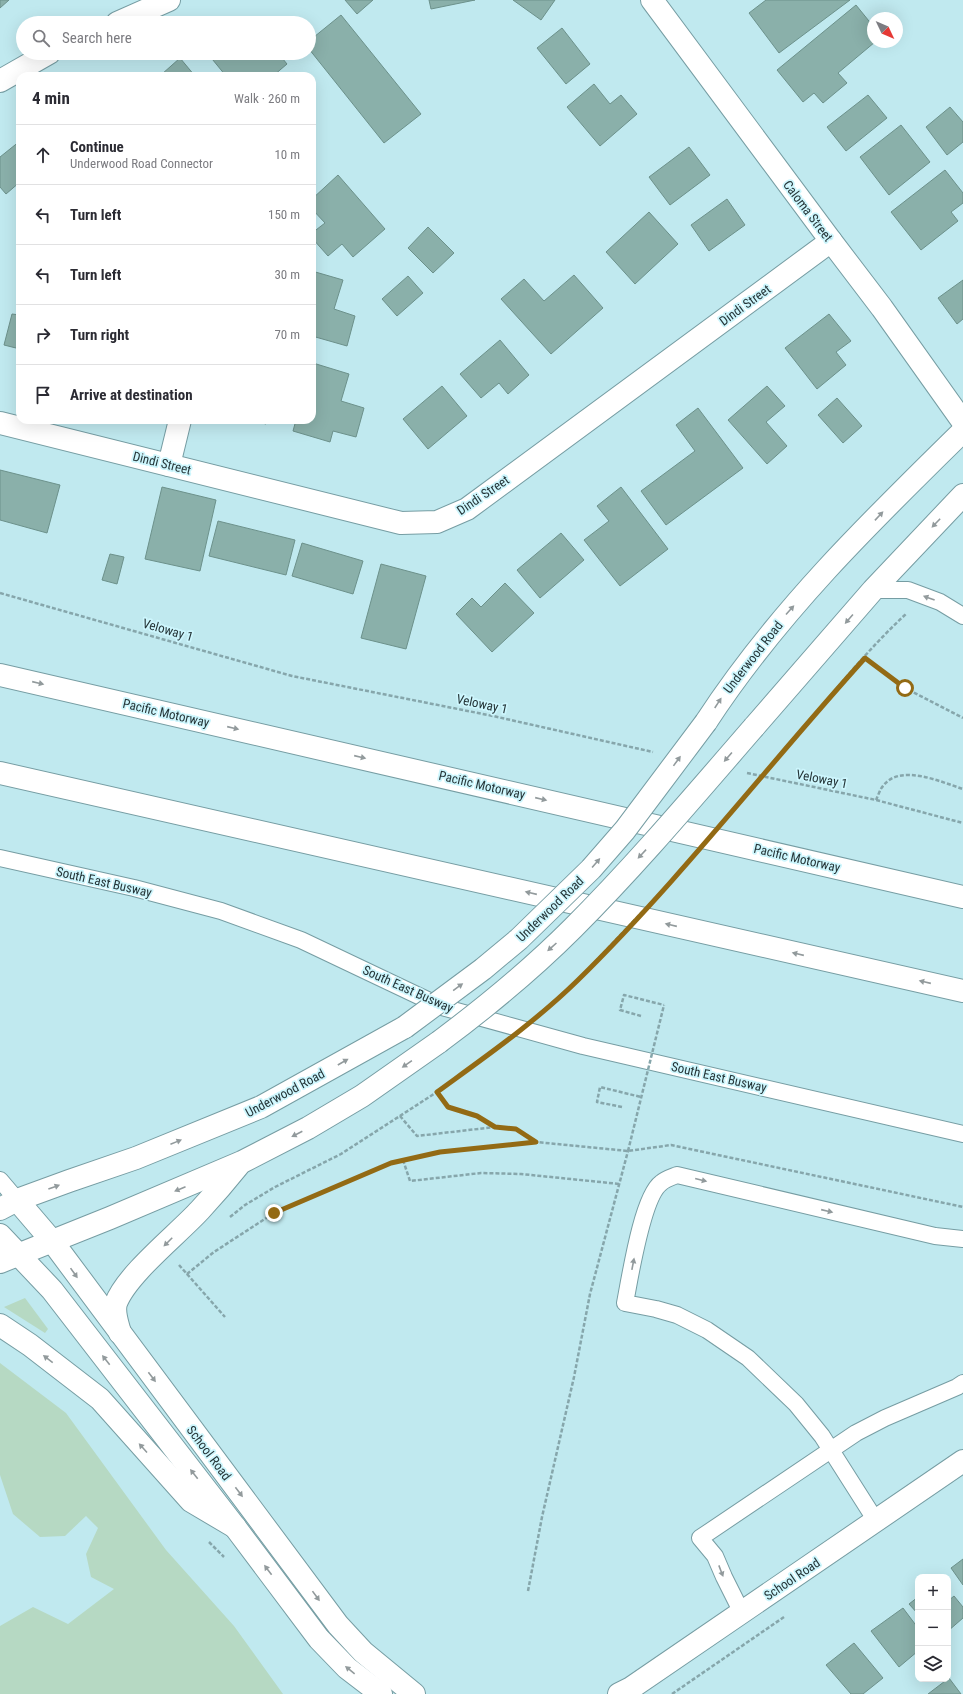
<!DOCTYPE html>
<html lang="en">
<head>
<meta charset="utf-8">
<style>
  :root { --surface:#fff; --page:#f7f7f7; --text:#2b2b33; --muted:#7c7c81; --line:#e1e1e2 }
  body { margin:0; font-family:"Roboto Condensed",sans-serif; background:var(--page); color:var(--text) }
  .controls { position:absolute; right:12px; bottom:12px; display:grid; overflow:hidden; border-radius:8px; box-shadow:0 4px 16px #0002 }
  .controls button { width:36px; height:36px; display:grid; place-items:center; padding:0; border:0; border-bottom:1px solid var(--line); background:var(--surface); color:var(--text); font:20px sans-serif }
  .compass { position:absolute; left:867px; top:12px; width:36px; height:36px; border-radius:50%; background:var(--surface); box-shadow:0 4px 16px #0002; rotate:134deg }
  .stop { position:absolute; width:12px; height:12px; margin:-9px; border:3px solid #936a14; border-radius:50%; background:#fff }
  .stop.end { background:#936a14; border-color:#fff; box-shadow:0 1px 4px #0008 }
  .list { margin:0; padding:0; list-style:none }
  h2 { display:flex; justify-content:space-between; align-items:center; height:52px; margin:0; padding:0 16px; font-size:17px }
  h2 small { font-size:13px; font-weight:400; color:var(--muted) }
  .list li { display:grid; grid-template-columns:26px 1fr auto; gap:12px; align-items:center; box-sizing:border-box; height:60px; padding:0 16px; border-top:1px solid var(--line) }
  .list b { display:block; font-size:15px; white-space:nowrap }
  .list p { margin:0; font-size:13px; white-space:nowrap; color:var(--muted) }
  .list em { font-size:13px; font-style:normal; color:var(--muted) }
  .icon { flex:none; width:22px; height:22px; fill:none; stroke:currentColor; stroke-width:2; stroke-linecap:round; stroke-linejoin:round }
  .map { position:relative; flex:none; width:963px; height:1694px; overflow:hidden }
  .search { position:absolute; background:var(--surface); box-shadow:0 4px 16px #0002; left:16px; top:16px; width:300px; height:44px; display:flex; align-items:center; gap:10px; box-sizing:border-box; padding:0 14px; border-radius:22px; color:var(--muted); font-size:15px }
  .panel { position:absolute; background:var(--surface); box-shadow:0 4px 16px #0002; left:16px; top:72px; width:300px; height:352px; border-radius:12px }
  .map>svg:first-child { display:block }
  .green { fill:#b6d9c3 }
  .building { fill:#8ab0aa; stroke:#6c918b }
  .lines { fill:none; stroke-linecap:round; stroke-linejoin:round }
  .service-casing { stroke:#769da3; stroke-width:18 }
  .minor-casing { stroke:#769da3; stroke-width:24 }
  .secondary-casing { stroke:#769da3; stroke-width:24 }
  .motorway-casing { stroke:#769da3; stroke-width:24 }
  .path { stroke:#86a6ab; stroke-width:2.5; stroke-dasharray:4 2; stroke-linecap:butt }
  .service { stroke:#fff; stroke-width:16 }
  .minor { stroke:#fff; stroke-width:22 }
  .secondary { stroke:#fff; stroke-width:22 }
  .motorway { stroke:#fff; stroke-width:22 }
  .secondary-bridge-casing { stroke:#769da3; stroke-width:24; stroke-linecap:butt }
  .path-bridge { stroke:#86a6ab; stroke-width:2.5; stroke-dasharray:4 2; stroke-linecap:butt }
  .secondary-bridge { stroke:#fff; stroke-width:22 }
  .oneway { fill:#929a9c }
  .route { stroke:#936a14; stroke-width:5 }
  .labels { text-anchor:middle; dominant-baseline:central; stroke-width:3.5; stroke-linejoin:round; paint-order:stroke }
  .street-label { font-size:13px; fill:#253538; stroke:#cdf6fd }
</style>
</head>
<body>
<div class="map">
<svg width="963" height="1694" viewBox="0 0 963 1694">
  <rect width="100%" height="100%" fill="#c0e9ef"/>
  <g class="green">
    <path d="M25 1298 48 1329 45 1333 4 1307Z"/>
    <path d="M0 1363 66 1413 166 1550 234 1626 283 1694H0V1626L33 1607 68 1624 114 1589 91 1577 86 1554 98 1528 86 1516 65 1536 40 1537 13 1514 0 1475Z"/>
  </g>
  <g class="building">
    <path d="M0 0H9L0 8Z"/>
    <path d="M345 0H373L357 14Z"/>
    <path d="M429 0H475L431 9Z"/>
    <path d="M513 0H555L541 20Z"/>
    <path d="M766 0H850L779 53 749 13Z"/>
    <path d="M856 5 873 26V42H875L838 73 847 83 823 103 814 93 803 102 777 70Z"/>
    <path d="M341 15 421 114 384 143 309 49V41Z"/>
    <path d="M562 28 590 64 566 84 537 48Z"/>
    <path d="M209 53H278L287 64 273 76H226L208 54Z"/>
    <path d="M180 58 195 76H164L162 74Z"/>
    <path d="M594 84 610 104 621 95 637 114 600 146 567 107Z"/>
    <path d="M868 95 887 118 846 151 827 127Z"/>
    <path d="M950 107 963 122V142L947 155 926 127Z"/>
    <path d="M901 125 930 162 889 195 860 157Z"/>
    <path d="M20 141V182L6 194 0 187V157Z"/>
    <path d="M689 147 710 175 670 205 649 177Z"/>
    <path d="M945 170 963 193V203L951 212 958 221 921 250 891 212Z"/>
    <path d="M338 175 385 229 353 257 342 244 328 256 312 238V233L325 223 312 209V199Z"/>
    <path d="M727 199 745 225 709 251 691 225Z"/>
    <path d="M649 212 678 244 635 284 606 252Z"/>
    <path d="M428 227 454 253 433 273 408 248Z"/>
    <path d="M312 271 343 280 334 309 355 316 347 346 312 336Z"/>
    <path d="M574 275 603 308 551 354 501 299 524 279 544 301Z"/>
    <path d="M408 276 423 293 397 316 382 299Z"/>
    <path d="M963 280V319L957 324 938 298Z"/>
    <path d="M12 314 20 315V349L4 345Z"/>
    <path d="M829 314 851 341 836 352 846 365 817 389 785 348Z"/>
    <path d="M500 340 529 375 508 394 499 383 481 398 460 374Z"/>
    <path d="M313 363 349 374 341 401 364 408 356 437 333 431 330 442 293 431 296 420H312Z"/>
    <path d="M442 386 467 416 428 449 403 419Z"/>
    <path d="M767 386 785 406 766 422 787 446 767 464 728 420Z"/>
    <path d="M837 398 862 426 843 443 818 415Z"/>
    <path d="M698 408 743 468 666 525 641 491 695 451 676 425Z"/>
    <path d="M251 420H267L266 424Z"/>
    <path d="M0 470 60 485 47 533 0 520Z"/>
    <path d="M162 487 216 500 200 571 145 559Z"/>
    <path d="M621 487 668 549 620 586 584 540 609 521 597 506Z"/>
    <path d="M218 521 295 540 286 575 209 556Z"/>
    <path d="M561 533 584 560 540 598 517 570Z"/>
    <path d="M302 543 363 561 353 594 292 576Z"/>
    <path d="M110 554 124 557 117 584 102 580Z"/>
    <path d="M381 564 426 576 406 649 361 638Z"/>
    <path d="M505 583 534 613 492 652 456 614 472 598 481 607Z"/>
    <path d="M963 1559V1585L951 1568Z"/>
    <path d="M954 1596 963 1607V1618L948 1631V1601Z"/>
    <path d="M918 1597V1614L909 1604Z"/>
    <path d="M903 1608 918 1628V1651L899 1667 871 1631Z"/>
    <path d="M854 1643 883 1678 863 1694H851L826 1665Z"/>
    <path d="M949 1678 961 1694H928Z"/>
  </g>
  <g class="lines">
    <defs>
      <g id="service">
        <path d="M873 590H908L940 602 963 616"/>
        <path d="M0 858 134 888 221 911 301 940 442 1007 583 1046 963 1134"/>
        <path d="M0 1180 17 1200"/>
        <path d="M876 1521 822 1436 796 1404 748 1358 707 1330 677 1315 656 1309 625 1303C630 1278 642 1197 661 1183 665 1179 672 1177 677 1175L935 1236 963 1239"/>
        <path d="M742 1613 724 1577 715 1556 700 1538 856 1433 885 1418 957 1387 963 1383"/>
      </g>
      <g id="minor">
        <path d="M652 0 831 241 882 308 963 422"/>
        <path d="M117 23 169 0"/>
        <path d="M0 81 49 53"/>
        <path d="M0 423 401 523 437 522 467 509 831 241"/>
        <path d="M169 465 180 420"/>
        <path d="M17 1200 52 1241 338 1625 363 1652 414 1694"/>
        <path d="M0 1235 52 1290 235 1527 319 1639 347 1668 381 1694"/>
        <path d="M619 1694 631 1688 963 1461"/>
      </g>
      <g id="secondary">
        <path d="M706 722C777 613 870 522 963 431"/>
        <path d="M754 727 873 590 963 495"/>
        <path d="M0 1209 17 1200 69 1181 136 1158 261 1107 405 1027"/>
        <path d="M0 1262 110 1218 242 1162 308 1128 362 1096 439 1042"/>
        <path d="M0 1325 30 1345 100 1399 191 1501 235 1527"/>
        <path d="M120 1333C118 1324 113 1313 116 1303 127 1274 178 1234 200 1210 213 1196 226 1181 238 1166"/>
      </g>
      <g id="motorway">
        <path d="M0 675 963 897"/>
        <path d="M0 773 963 991"/>
      </g>
    </defs>
    <use href="#service" class="service-casing"/>
    <use href="#minor" class="minor-casing"/>
    <use href="#secondary" class="secondary-casing"/>
    <use href="#motorway" class="motorway-casing"/>
    <g class="path">
      <path d="M0 593 292 676 493 716 653 752"/>
      <path d="M865 658 905 688 963 718"/>
      <path d="M803 729C836 689 869 648 907 613"/>
      <path d="M747 773 876 800 963 823"/>
      <path d="M876 800C878 796 880 789 883 786 900 763 941 782 963 789"/>
      <path d="M641 1016 620 1010 624 995 664 1005"/>
      <path d="M437 1092 448 1107 477 1116 494 1126"/>
      <path d="M622 1107 597 1102 600 1087 641 1097"/>
      <path d="M400 1116 417 1136 495 1127 516 1129 536 1142"/>
      <path d="M403 1160 410 1181 481 1173 521 1174 620 1184"/>
      <path d="M230 1217 245 1205 275 1187 341 1154 437 1092 472 1067"/>
      <path d="M179 1265 187 1274 214 1252 274 1213 391 1163 440 1152 536 1142 628 1151 671 1145 963 1207"/>
      <path d="M187 1274 225 1317"/>
      <path d="M209 1542 224 1557"/>
      <path d="M528 1591 542 1517 574 1377 590 1294 628 1151"/>
      <path d="M672 1694 784 1617"/>
    </g>
    <use href="#service" class="service"/>
    <use href="#minor" class="minor"/>
    <use href="#secondary" class="secondary"/>
    <use href="#motorway" class="motorway"/>
    <defs>
      <g id="secondary-bridge">
        <path d="M405 1027 483 969 519 939 591 869 625 830 706 722"/>
        <path d="M439 1042C486 1007 532 969 573 928 637 864 695 795 754 727"/>
      </g>
    </defs>
    <use href="#secondary-bridge" class="secondary-bridge-casing"/>
    <g class="path-bridge">
      <path d="M472 1067 529 1023 576 982 676 876 803 729"/>
      <path d="M628 1151 664 1005"/>
    </g>
    <use href="#secondary-bridge" class="secondary-bridge"/>
  </g>
  <defs><path id="oneway-solid" d="M-6-.8H1V-3.2L6.5 0L1 3.2V.8H-6Z"/></defs>
  <g class="oneway">
    <use href="#oneway-solid" transform="translate(879 516) rotate(-47)"/>
    <use href="#oneway-solid" transform="translate(936 523) rotate(134)"/>
    <use href="#oneway-solid" transform="translate(929 598) rotate(-160)"/>
    <use href="#oneway-solid" transform="translate(790 610) rotate(-48)"/>
    <use href="#oneway-solid" transform="translate(849 619) rotate(131)"/>
    <use href="#oneway-solid" transform="translate(38 683) rotate(13)"/>
    <use href="#oneway-solid" transform="translate(718 703) rotate(-57)"/>
    <use href="#oneway-solid" transform="translate(233 728) rotate(13)"/>
    <use href="#oneway-solid" transform="translate(360 757) rotate(13)"/>
    <use href="#oneway-solid" transform="translate(728 757) rotate(131)"/>
    <use href="#oneway-solid" transform="translate(677 761) rotate(-54)"/>
    <use href="#oneway-solid" transform="translate(541 799) rotate(13)"/>
    <use href="#oneway-solid" transform="translate(642 854) rotate(133)"/>
    <use href="#oneway-solid" transform="translate(596 863) rotate(-49)"/>
    <use href="#oneway-solid" transform="translate(531 893) rotate(-167)"/>
    <use href="#oneway-solid" transform="translate(671 925) rotate(-167)"/>
    <use href="#oneway-solid" transform="translate(552 947) rotate(138)"/>
    <use href="#oneway-solid" transform="translate(798 954) rotate(-167)"/>
    <use href="#oneway-solid" transform="translate(925 982) rotate(-167)"/>
    <use href="#oneway-solid" transform="translate(458 987) rotate(-36)"/>
    <use href="#oneway-solid" transform="translate(343 1062) rotate(-30)"/>
    <use href="#oneway-solid" transform="translate(407 1064) rotate(145)"/>
    <use href="#oneway-solid" transform="translate(297 1134) rotate(153)"/>
    <use href="#oneway-solid" transform="translate(176 1142) rotate(-22)"/>
    <use href="#oneway-solid" transform="translate(701 1180) rotate(14)"/>
    <use href="#oneway-solid" transform="translate(54 1187) rotate(-20)"/>
    <use href="#oneway-solid" transform="translate(180 1189) rotate(157)"/>
    <use href="#oneway-solid" transform="translate(827 1211) rotate(13)"/>
    <use href="#oneway-solid" transform="translate(168 1242) rotate(135)"/>
    <use href="#oneway-solid" transform="translate(633 1264) rotate(-79)"/>
    <use href="#oneway-solid" transform="translate(74 1273) rotate(55)"/>
    <use href="#oneway-solid" transform="translate(48 1359) rotate(-142)"/>
    <use href="#oneway-solid" transform="translate(106 1360) rotate(-128)"/>
    <use href="#oneway-solid" transform="translate(152 1377) rotate(53)"/>
    <use href="#oneway-solid" transform="translate(143 1448) rotate(-132)"/>
    <use href="#oneway-solid" transform="translate(194 1474) rotate(-128)"/>
    <use href="#oneway-solid" transform="translate(239 1492) rotate(53)"/>
    <use href="#oneway-solid" transform="translate(268 1570) rotate(-127)"/>
    <use href="#oneway-solid" transform="translate(721 1571) rotate(69)"/>
    <use href="#oneway-solid" transform="translate(316 1596) rotate(54)"/>
    <use href="#oneway-solid" transform="translate(350 1670) rotate(-141)"/>
  </g>
  <g class="lines">
    <path class="route" d="M274 1213 391 1163 440 1152 536 1142 516 1129 495 1127 477 1116 448 1107 437 1092C485 1057 534 1023 577 981 680 880 768 765 865 658L905 688"/>
  </g>
  <g class="labels">
    <g class="street-label">
      <text transform="translate(808 211) rotate(53)">Caloma Street</text>
      <text transform="translate(745 305) rotate(-36)">Dindi Street</text>
      <text transform="translate(162 463) rotate(14)">Dindi Street</text>
      <text transform="translate(483 495) rotate(-34)">Dindi Street</text>
      <text transform="translate(168 630) rotate(16)">Veloway 1</text>
      <text transform="translate(753 657) rotate(-52)">Underwood Road</text>
      <text transform="translate(482 704) rotate(12)">Veloway 1</text>
      <text transform="translate(166 713) rotate(13)">Pacific Motorway</text>
      <text transform="translate(822 779) rotate(11)">Veloway 1</text>
      <text transform="translate(482 785) rotate(13)">Pacific Motorway</text>
      <text transform="translate(797 858) rotate(13)">Pacific Motorway</text>
      <text transform="translate(104 882) rotate(13)">South East Busway</text>
      <text transform="translate(550 909) rotate(-44)">Underwood Road</text>
      <text transform="translate(408 989) rotate(24)">South East Busway</text>
      <text transform="translate(719 1077) rotate(13)">South East Busway</text>
      <text transform="translate(285 1093) rotate(-28)">Underwood Road</text>
      <text transform="translate(209 1453) rotate(53)">School Road</text>
      <text transform="translate(792 1579) rotate(-34)">School Road</text>
    </g>
  </g>
</svg>
<div class="controls">
<button>+</button>
<button>−</button>
<button><svg class="icon" aria-label="layers" viewBox="0 0 24 24"><path d="M12 4l9 5-9 5-9-5zM3 14l9 5 9-5"/></svg></button>
</div>
<svg class="compass" viewBox="-18 -18 36 36"><path d="M0-13l5 13h-10z" fill="#e53935"/><path d="M0 13l5-13h-10z" fill="#7c7c81"/></svg>
<div class="stop" style="left:905px;top:688px"></div>
<div class="stop end" style="left:274px;top:1213px"></div>
<div class="search"><svg class="icon" aria-label="search" viewBox="0 0 24 24"><circle cx="10" cy="10" r="6"/><path d="M15 15l6 6"/></svg>Search here</div>
<section class="panel">
<h2>4 min<small>Walk · 260 m</small></h2>
<ul class="list">
<li><svg class="icon" aria-label="ahead" viewBox="0 0 24 24"><path d="M12 20V5M6 11l6-6 6 6"/></svg><div><b>Continue</b><p>Underwood Road Connector</p></div><em>10 m</em></li>
<li><svg class="icon" aria-label="left" viewBox="0 0 24 24"><path d="M17 20v-9H6M10 6l-5 5 5 5"/></svg><div><b>Turn left</b></div><em>150 m</em></li>
<li><svg class="icon" aria-label="left" viewBox="0 0 24 24"><path d="M17 20v-9H6M10 6l-5 5 5 5"/></svg><div><b>Turn left</b></div><em>30 m</em></li>
<li><svg class="icon" aria-label="right" viewBox="0 0 24 24"><path d="M7 20v-9h11M14 6l5 5-5 5"/></svg><div><b>Turn right</b></div><em>70 m</em></li>
<li><svg class="icon" aria-label="arrive" viewBox="0 0 24 24"><path d="M6 21V4h12l-3 4 3 4H6"/></svg><div><b>Arrive at destination</b></div></li>
</ul>
</section>
</div>
</body>
</html>
